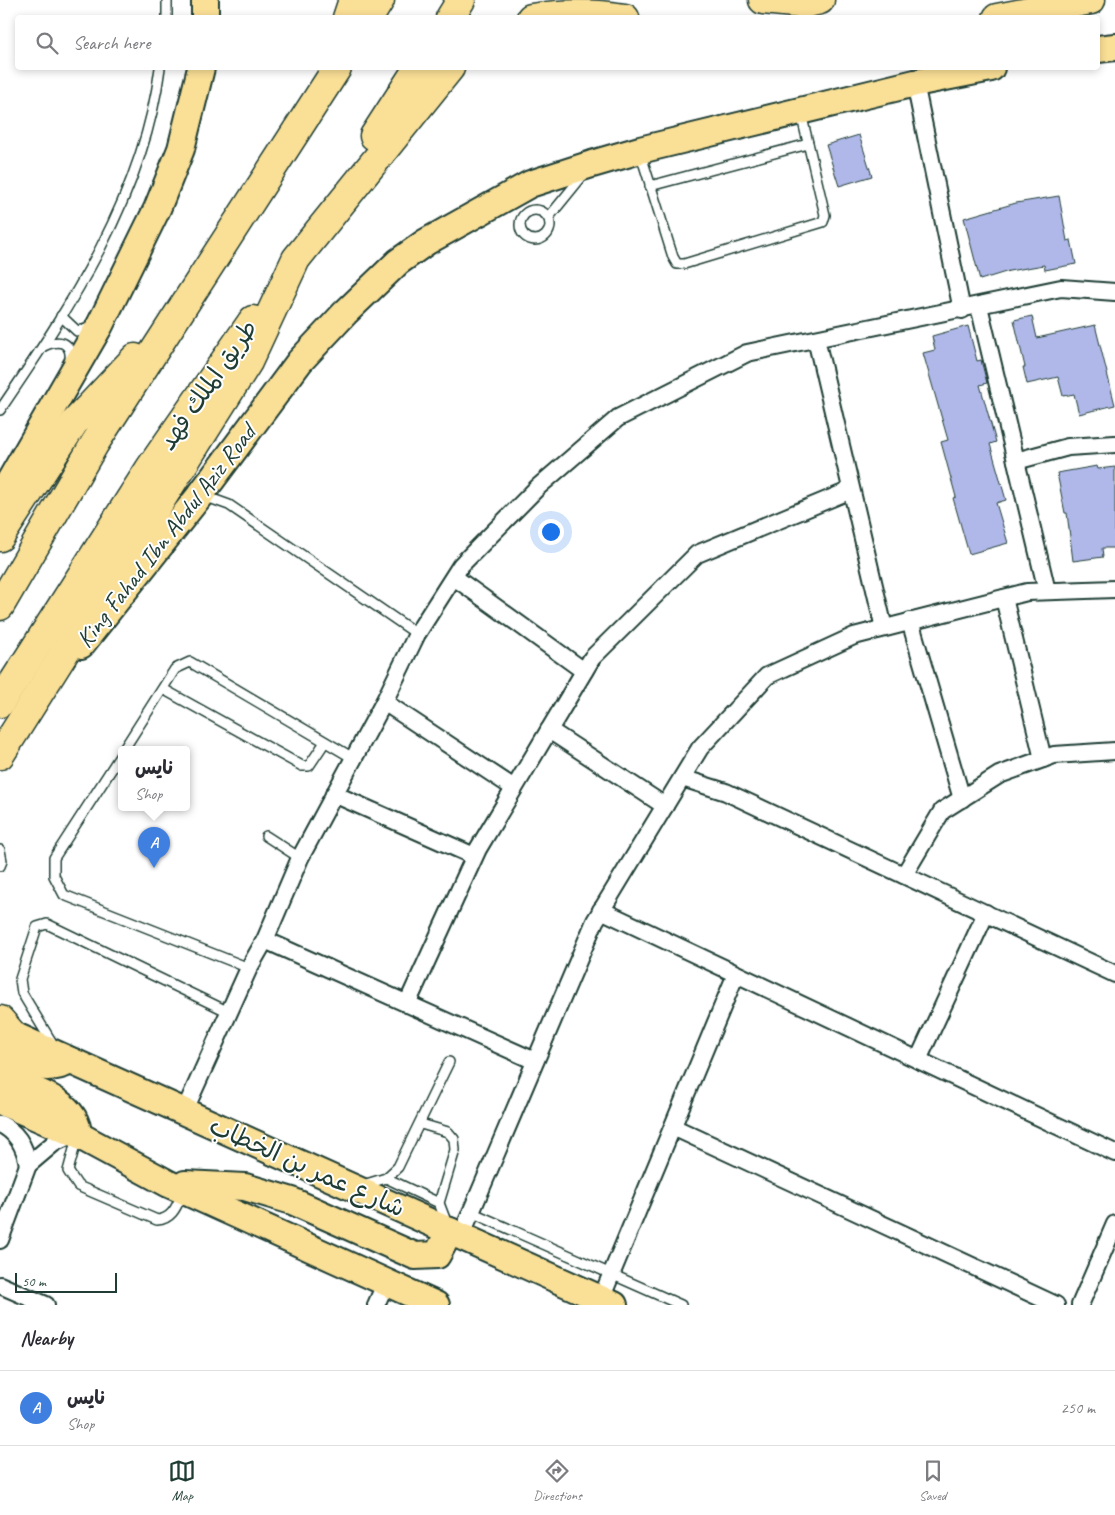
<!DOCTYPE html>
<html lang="en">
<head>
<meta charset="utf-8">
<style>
  :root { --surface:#fff; --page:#f2f2f3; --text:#2b2b33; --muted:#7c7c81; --line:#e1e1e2; --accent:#1f3d34 }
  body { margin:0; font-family:Caveat,"Playpen Sans Arabic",sans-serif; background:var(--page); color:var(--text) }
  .scale { position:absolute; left:15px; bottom:12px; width:102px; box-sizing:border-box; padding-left:5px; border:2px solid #1f3d34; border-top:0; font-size:14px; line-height:18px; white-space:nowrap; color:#1f3d34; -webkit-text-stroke:4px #fff; paint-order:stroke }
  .you { position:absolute; left:550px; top:531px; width:18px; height:18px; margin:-12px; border:4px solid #fff; border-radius:50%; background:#1a73e8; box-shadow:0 0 0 8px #1a73e833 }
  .badge { display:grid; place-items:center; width:32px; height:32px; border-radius:50%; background:var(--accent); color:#fff; font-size:16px; font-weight:700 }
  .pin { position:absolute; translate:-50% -41px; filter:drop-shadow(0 1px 2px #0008) }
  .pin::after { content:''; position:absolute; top:26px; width:18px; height:15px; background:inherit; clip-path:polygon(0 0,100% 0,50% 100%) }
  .popup { position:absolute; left:118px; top:746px; width:72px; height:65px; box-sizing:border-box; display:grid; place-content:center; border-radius:5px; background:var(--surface); filter:drop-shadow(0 1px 4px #0005); font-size:16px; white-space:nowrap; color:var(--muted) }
  .popup b { font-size:19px; color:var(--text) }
  .popup::after { content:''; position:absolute; left:50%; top:100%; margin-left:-10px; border:10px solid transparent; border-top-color:var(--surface) }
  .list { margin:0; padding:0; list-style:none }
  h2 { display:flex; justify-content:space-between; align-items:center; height:65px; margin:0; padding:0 20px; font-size:21px }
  h2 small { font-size:16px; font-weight:400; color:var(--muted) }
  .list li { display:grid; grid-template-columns:32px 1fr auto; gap:15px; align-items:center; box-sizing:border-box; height:75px; padding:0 20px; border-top:1px solid var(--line) }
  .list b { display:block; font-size:19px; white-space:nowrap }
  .list p { margin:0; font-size:16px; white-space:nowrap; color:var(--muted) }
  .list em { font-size:16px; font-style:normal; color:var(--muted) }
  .icon { flex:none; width:28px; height:28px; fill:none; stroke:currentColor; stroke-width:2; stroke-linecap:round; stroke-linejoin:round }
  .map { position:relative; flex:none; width:1115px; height:1305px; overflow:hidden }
  .search { position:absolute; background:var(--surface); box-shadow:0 2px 8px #0003; left:15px; right:15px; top:15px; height:55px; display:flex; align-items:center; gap:12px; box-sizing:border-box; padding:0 18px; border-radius:5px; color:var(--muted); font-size:19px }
  .sheet { height:140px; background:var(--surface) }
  nav { display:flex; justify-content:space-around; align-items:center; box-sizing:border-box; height:70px; border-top:1px solid var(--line); background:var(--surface); font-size:14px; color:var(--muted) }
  nav a { display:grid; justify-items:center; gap:2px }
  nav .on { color:var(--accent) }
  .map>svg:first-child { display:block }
  .building { fill:#b0b8e9; stroke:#1f3d34 }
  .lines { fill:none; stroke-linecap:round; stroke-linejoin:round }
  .service-casing { stroke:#1f3d34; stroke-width:12 }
  .minor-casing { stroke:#1f3d34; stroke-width:20 }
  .primary-casing { stroke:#1f3d34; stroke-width:30 }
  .motorway-casing { stroke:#1f3d34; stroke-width:31 }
  .service { stroke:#fff; stroke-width:9 }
  .minor { stroke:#fff; stroke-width:16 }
  .primary { stroke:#fadf96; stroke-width:26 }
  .motorway { stroke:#fadf96; stroke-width:28 }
  .labels { text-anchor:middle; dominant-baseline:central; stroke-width:4; stroke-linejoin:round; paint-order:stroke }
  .street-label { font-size:25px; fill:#1f3d34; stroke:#fff }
</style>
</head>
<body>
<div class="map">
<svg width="1115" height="1305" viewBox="0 0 1115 1305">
  <rect width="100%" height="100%" fill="#fff"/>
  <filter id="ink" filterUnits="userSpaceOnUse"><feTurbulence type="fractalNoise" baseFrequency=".02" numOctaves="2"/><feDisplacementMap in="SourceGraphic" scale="10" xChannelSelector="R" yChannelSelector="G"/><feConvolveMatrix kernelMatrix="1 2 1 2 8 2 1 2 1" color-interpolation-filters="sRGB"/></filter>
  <g filter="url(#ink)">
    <g class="building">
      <path d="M859 135 872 176 839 186 826 145Z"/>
      <path d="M1059 196 1067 241 1071 240 1076 264 1045 270 1044 265 1009 271 980 280 964 218 1016 203Z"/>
      <path d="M1032 316 1037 338 1095 325 1115 405 1079 414 1074 394 1063 396 1058 377 1027 384 1023 367H1025L1014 320Z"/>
      <path d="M968 326 977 361 981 360 987 383 980 385 996 442 990 444 1006 500 996 503 1008 543 969 554 953 498 956 497 941 442 948 440 923 353 935 350 932 336Z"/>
      <path d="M1097 466 1098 469 1115 467V548H1102L1103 557 1073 561 1067 513H1065L1057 473Z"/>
    </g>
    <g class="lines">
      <defs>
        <g id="service">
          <path d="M167 18V0"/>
          <path d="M640 152 673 257 677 264H684L823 222 825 215 801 113"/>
          <path d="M650 186 808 144"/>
          <circle cx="535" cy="225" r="15"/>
          <path d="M549 217 584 174"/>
          <path d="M61 316 77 331 93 328"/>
          <path d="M44 346C59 339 72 341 70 361"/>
          <path d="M0 410C71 306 144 195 160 68"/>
          <path d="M204 496 229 505 417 634"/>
          <path d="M163 689 302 766H309L325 742"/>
          <path d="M124 749 175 669 190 662 353 758"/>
          <path d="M122 753 54 858V876L64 895 249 968"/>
          <path d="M266 836 300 858"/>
          <path d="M0 850 2 861 0 866"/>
          <path d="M54 1046 22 993 20 979 37 927 47 924 231 1013"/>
          <path d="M421 1124 448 1132 454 1139 455 1150 439 1203 447 1224"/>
          <path d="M77 1138 68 1171 78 1186 157 1220C173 1219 177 1205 183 1192"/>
          <path d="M386 1178 439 1203"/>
          <path d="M363 1185 386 1178 398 1167 449 1062"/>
          <path d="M471 1212 681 1305"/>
        </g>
        <g id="minor">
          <path d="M915 83 962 310"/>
          <path d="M979 306 1047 591"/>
          <path d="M816 339 884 628"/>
          <path d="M1016 461 1068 447 1115 444"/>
          <path d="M454 577 584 671"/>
          <path d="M1004 598 1043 759"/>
          <path d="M910 621 962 799"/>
          <path d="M384 702 514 788"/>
          <path d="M549 730 665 806"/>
          <path d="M682 778 726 792 1115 974"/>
          <path d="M334 794 474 856"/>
          <path d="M904 875 942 811 999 775 1054 755 1115 751"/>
          <path d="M601 910 1115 1153"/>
          <path d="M265 940 535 1061"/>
          <path d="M407 1004 478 849 592 658 697 554 851 490"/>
          <path d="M918 1060 986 913"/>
          <path d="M184 1112 249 968 265 940 300 858 384 702 417 634 461 565 538 487 618 418 747 353 1061 288 1115 292"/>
          <path d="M0 1124C17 1132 25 1146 28 1165"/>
          <path d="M673 1127 1056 1305"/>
          <path d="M461 1236 595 921 700 748 767 676 854 636 1027 592 1115 589"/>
          <path d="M0 1240 28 1165 54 1143 74 1134"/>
          <path d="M0 1285 46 1305"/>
          <path d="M601 1299 736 974"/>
          <path d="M376 1305 386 1282"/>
          <path d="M1080 1305 1115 1224"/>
        </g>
        <g id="primary">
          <path d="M205 0V18"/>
          <path d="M1098 49 1115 47"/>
          <path d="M0 498 100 325 157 209 181 149 201 68"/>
          <path d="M81 645 201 494 300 361 345 313 398 262 426 242 530 184 592 164 640 150 915 83 991 68"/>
          <path d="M0 1029 614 1305"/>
          <path d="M0 1050C24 1062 44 1075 70 1061"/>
          <path d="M0 1077C28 1089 77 1099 78 1135"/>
          <path d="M0 1101 78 1135 169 1184 436 1305"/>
          <path d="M185 1184 245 1187 292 1201 415 1256 437 1255 450 1231"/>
        </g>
        <g id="motorway">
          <path d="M763 0 803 4 820 0"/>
          <path d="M347 18 353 0"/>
          <path d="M369 18 380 0"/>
          <path d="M450 18 461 0"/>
          <path d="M531 18C563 13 593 13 625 18"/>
          <path d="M997 18 1091 0"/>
          <path d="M374 136 418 68"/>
          <path d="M0 537 74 423 135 358"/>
          <path d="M0 606 95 443 337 68"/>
          <path d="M0 703 150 468 253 320"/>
          <path d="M0 755 248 362 296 259 450 68"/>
          <path d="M0 1020 13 1035"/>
        </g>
      </defs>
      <use href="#service" class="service-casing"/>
      <use href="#minor" class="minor-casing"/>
      <use href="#primary" class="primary-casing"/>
      <use href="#motorway" class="motorway-casing"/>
      <use href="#service" class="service"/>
      <use href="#minor" class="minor"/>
      <use href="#primary" class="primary"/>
      <use href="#motorway" class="motorway"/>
    </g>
  </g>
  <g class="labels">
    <g class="street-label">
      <text transform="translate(208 385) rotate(-55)">طريق الملك فهد</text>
      <text transform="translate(166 536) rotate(-52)">King Fahad Ibn Abdul Aziz Road</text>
      <text transform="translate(307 1167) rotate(24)">شارع عمر بن الخطاب</text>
    </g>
  </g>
</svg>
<div class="scale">50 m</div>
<div class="you"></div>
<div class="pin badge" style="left:154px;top:868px;background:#3f7fe0">A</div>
<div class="popup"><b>نايس</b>Shop</div>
<div class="search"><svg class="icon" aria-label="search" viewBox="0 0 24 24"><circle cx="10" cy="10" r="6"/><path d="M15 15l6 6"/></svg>Search here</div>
</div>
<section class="sheet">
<h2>Nearby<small></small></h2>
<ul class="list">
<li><span class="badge" style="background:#3f7fe0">A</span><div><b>نايس</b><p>Shop</p></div><em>250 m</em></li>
</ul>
</section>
<nav>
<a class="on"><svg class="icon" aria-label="map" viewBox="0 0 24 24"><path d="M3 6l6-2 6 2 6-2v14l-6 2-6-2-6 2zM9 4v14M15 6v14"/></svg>Map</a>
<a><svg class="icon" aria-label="directions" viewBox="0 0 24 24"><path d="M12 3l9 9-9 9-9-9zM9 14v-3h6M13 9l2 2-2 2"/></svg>Directions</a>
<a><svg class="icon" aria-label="saved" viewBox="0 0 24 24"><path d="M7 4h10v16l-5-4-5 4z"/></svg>Saved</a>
</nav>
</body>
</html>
